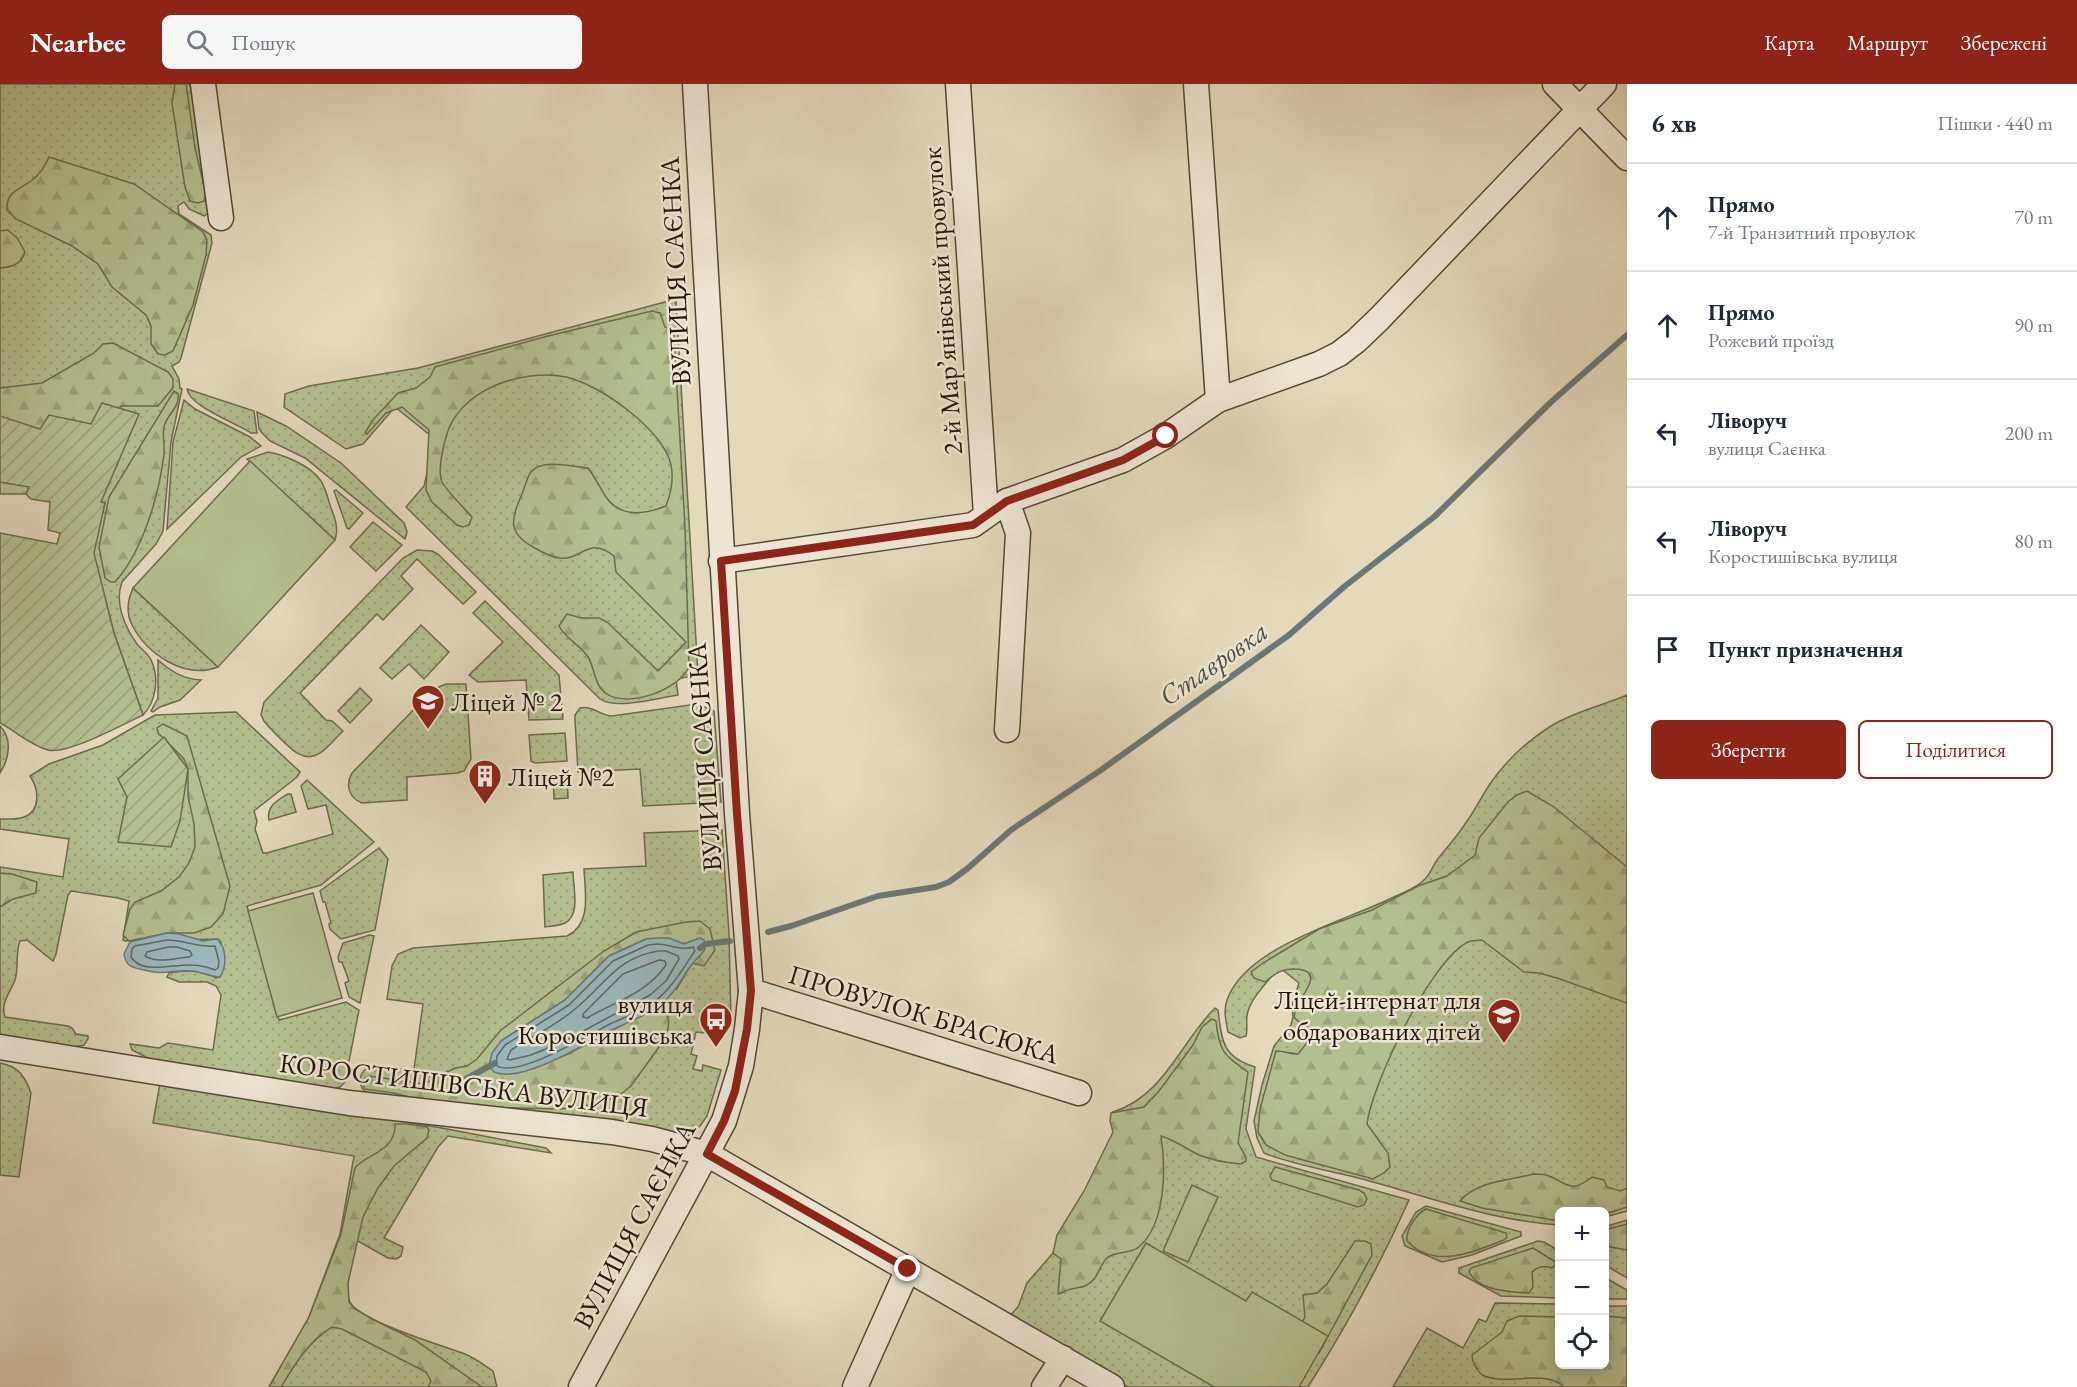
<!DOCTYPE html>
<html lang="uk">
<head>
<meta charset="utf-8">
<style>
  :root { --surface:#fff; --page:#f6f6f7; --text:#1f2937; --muted:#747a83; --line:#e0e1e3; --accent:#8f2418 }
  body { margin:0; font-family:"EB Garamond",serif; background:var(--page); color:var(--text) }
  .controls { position:absolute; right:18px; bottom:18px; display:grid; overflow:hidden; border-radius:9px; box-shadow:0 3px 15px #0003 }
  .controls button { width:54px; height:54px; display:grid; place-items:center; padding:0; border:0; border-bottom:2px solid var(--line); background:var(--surface); color:var(--text); font:30px sans-serif }
  .stop { position:absolute; width:18px; height:18px; margin:-14px; border:4px solid #8f2418; border-radius:50%; background:#fff }
  .stop.end { background:#8f2418; border-color:#fff; box-shadow:0 2px 6px #0008 }
  .list { margin:0; padding:0; list-style:none }
  h2 { display:flex; justify-content:space-between; align-items:center; height:78px; margin:0; padding:0 24px; font-size:26px }
  h2 small { font-size:20px; font-weight:400; color:var(--muted) }
  .list li { display:grid; grid-template-columns:39px 1fr auto; gap:18px; align-items:center; box-sizing:border-box; height:108px; padding:0 24px; border-top:2px solid var(--line) }
  .list b { display:block; font-size:22px; white-space:nowrap }
  .list p { margin:0; font-size:20px; white-space:nowrap; color:var(--muted) }
  .list em { font-size:20px; font-style:normal; color:var(--muted) }
  .actions { display:flex; gap:12px; padding:18px 24px }
  .actions a { flex:1; padding:14px 0; border:2px solid var(--accent); border-radius:9px; text-align:center; font-size:21px; color:var(--accent) }
  .actions .main { background:var(--accent); color:#fff }
  .icon { flex:none; width:33px; height:33px; fill:none; stroke:currentColor; stroke-width:2; stroke-linecap:round; stroke-linejoin:round }
  .map { position:relative; flex:none; width:1627px; height:1303px; overflow:hidden }
  header { display:flex; align-items:center; gap:36px; box-sizing:border-box; height:84px; padding:0 30px; background:var(--accent); color:#fff }
  header strong { font-size:28px }
  nav { display:flex; gap:33px; margin-inline-start:auto; font-size:21px }
  .search { width:420px; height:54px; background:var(--page); display:flex; align-items:center; gap:15px; box-sizing:border-box; padding:0 21px; border-radius:9px; color:var(--muted); font-size:22px }
  main { display:flex }
  aside { flex:1; background:var(--surface) }
  .map>svg:first-child { display:block }
  .grass { fill:url(#grass-dots); stroke:#6c6c4d; stroke-width:1.5; fill-rule:evenodd }
  .forest { fill:url(#forest-firs); stroke:#6c6c4d; stroke-width:1.5 }
  .garden { fill:url(#garden-furrows); stroke:#6c6c4d; stroke-width:1.5 }
  .pitch { fill:#b4bf90; stroke:#6c6c4d; stroke-width:1.5 }
  .water { fill:#9bb7bc; stroke:#6b7775; stroke-width:1.5 }
  .lines { fill:none; stroke-linecap:round; stroke-linejoin:round }
  .shore { stroke:#5f6863; stroke-width:1.5 }
  .stream { stroke:#6b7775; stroke-width:6 }
  .minor-casing { stroke:#534837; stroke-width:27 }
  .minor { stroke:#ede6d4; stroke-width:24 }
  .route { stroke:#8f2418; stroke-width:8 }
  .labels { text-anchor:middle; dominant-baseline:central; stroke-width:5; stroke-linejoin:round; paint-order:stroke }
  .street-label { font-size:27px; fill:#23180a; stroke:#ede6d4 }
  .poi-label { font-size:27px; fill:#23180a; stroke:#ede6d4; text-anchor:start }
  .water-label { font-size:28px; font-style:italic; fill:#4d5048; stroke:#ede6d4 }
</style>
</head>
<body>
<header>
<strong>Nearbee</strong>
<div class="search"><svg class="icon" aria-label="search" viewBox="0 0 24 24"><circle cx="10" cy="10" r="6"/><path d="M15 15l6 6"/></svg>Пошук</div>
<nav><a>Карта</a><a>Маршрут</a><a>Збережені</a></nav>
</header>
<main>
<div class="map">
<svg width="1627" height="1303" viewBox="0 0 1627 1303">
  <defs>
    <pattern id="grass-dots" width="8" height="8" patternUnits="userSpaceOnUse" patternTransform="scale(1.5)"><rect width="8" height="8" fill="#b4bf90"/><path d="M2 2h.1M6 6h.1" fill="none" stroke="#9aa37b" stroke-width="1.8" stroke-linecap="round"/></pattern>
    <pattern id="forest-firs" width="22" height="20" patternUnits="userSpaceOnUse" patternTransform="scale(1.5)"><rect width="22" height="20" fill="#b4bf90"/><path d="M5 1l3.5 6h-7zM16 11l3.5 6h-7z" fill="#9aa37b"/></pattern>
    <pattern id="garden-furrows" width="10" height="10" patternUnits="userSpaceOnUse" patternTransform="scale(1.5)"><rect width="10" height="10" fill="#b4bf90"/><path d="M-1 1l2-2M0 10L10 0M9 11l2-2" fill="none" stroke="#9aa37b"/></pattern>
  </defs>
  <rect width="100%" height="100%" fill="#e3d9bd"/>
  <filter id="stains"><feTurbulence type="fractalNoise" baseFrequency=".00333" numOctaves="4"/><feColorMatrix values="0 0 0 0 .2 0 0 0 0 .09 0 0 0 0 .02 0 0 0 .5 -.17"/></filter>
  <radialGradient id="worn" r=".72"><stop offset=".6" stop-color="#630" stop-opacity="0"/><stop offset="1" stop-color="#630" stop-opacity=".3"/></radialGradient>
  <g class="grass">
    <path d="M0 0H190L211 124 209 129 204 132 189 125 184 118 178 122 179 130 211 151 212 159 181 274 179 278 172 282 179 295 180 304 182 305 171 358 163 447 156 460 122 498C114 519 125 543 137 560 142 566 149 570 152 578 159 595 156 618 143 631L114 549 93 469 105 419 101 418 0 332Z"/>
    <path d="M676 215 698 591 676 595 678 611C658 614 616 626 600 615L406 423 424 402 434 359 431 352 395 323 363 360 346 365 284 323 285 310 309 302 418 284Z"/>
    <path d="M187 305 254 327 257 349H251C236 339 189 322 187 305Z"/>
    <path d="M184 316 195 325 250 353 261 362 241 373 167 445 173 358Z"/>
    <path d="M257 328 286 342 341 379 404 439 407 448 405 455 305 374 270 357 263 350 259 345Z"/>
    <path d="M268 368C285 371 311 382 321 397 326 405 328 415 331 424 335 434 339 445 335 456L247 375Z"/>
    <path d="M336 406 363 429 349 445 347 444 334 407Z"/>
    <path d="M373 438 402 461 376 487 350 463Z"/>
    <path d="M417 466 432 467 438 470 476 508 463 520 417 475 401 492 413 505 383 536 377 530 300 609 326 636 332 637 343 647C324 666 312 686 287 661 279 653 271 646 264 637L261 631 264 618 403 474Z"/>
    <path d="M133 504 218 583C185 596 147 570 132 541 126 529 128 515 133 504Z"/>
    <path d="M485 517 559 591 563 635 529 636 526 596 478 598 469 591 503 558 473 529Z"/>
    <path d="M421 541 449 568 424 595 409 580 392 595 380 584Z"/>
    <path d="M158 576C172 588 183 595 201 596L180 616 160 623 153 628 151 627 158 614Z"/>
    <path d="M446 600H466L471 675 464 687 458 689 407 693V716L362 719C349 714 345 701 352 689L434 605Z"/>
    <path d="M360 604 372 616 350 639 338 627Z"/>
    <path d="M1627 611V1127L1605 1133 1604 1128H1560L1559 1141C1495 1137 1428 1113 1366 1096 1333 1087 1296 1082 1264 1069L1257 1054 1254 1037 1262 1001 1274 962 1291 941 1293 933 1292 921 1299 899 1279 883C1269 897 1249 915 1247 932 1246 940 1248 945 1246 952L1240 954 1228 948C1226 937 1223 927 1227 916 1246 862 1346 837 1394 813 1404 808 1417 804 1425 795 1430 790 1433 782 1437 776 1446 764 1457 753 1465 740 1475 727 1482 711 1492 697 1507 676 1529 656 1551 642 1575 627 1602 622 1627 611Z"/>
    <path d="M697 620 714 627 721 718 643 722 640 685 578 688 575 637V631L580 624C593 621 600 632 612 632Z"/>
    <path d="M236 628 300 688 297 693 254 727 257 737 255 745 263 769H267L333 750 326 721 308 725 301 702 307 696 374 758 321 801 247 822 279 936 346 918 359 926 345 998 340 1003 335 1004 280 997 150 975 132 966 130 960 159 964 168 959 213 966 221 911 216 902 207 898H179L167 893 169 889C185 886 202 885 216 894L220 893 221 858 217 855C197 857 175 853 154 853 145 853 135 856 125 857L123 856 129 817 118 814 71 807 68 811 56 870 53 877 27 856 20 857C15 869 19 884 15 896 10 909 0 919 5 933L68 942 72 944 76 950 88 952V955L84 961 73 963 0 952V783L63 793 69 755 0 745V735C8 735 16 736 24 733 41 727 39 705 30 692L49 680 103 661 155 631Z"/>
    <path d="M0 642C13 655 9 675 0 689Z"/>
    <path d="M565 649 567 677 535 679 531 677 529 651Z"/>
    <path d="M567 689 568 714 554 715 553 690Z"/>
    <path d="M288 710H291L296 728 269 736C266 722 278 716 288 710Z"/>
    <path d="M722 746 729 850 731 937C726 954 710 949 696 948L691 970 697 972 693 985 702 987 703 981 721 986 707 1032 700 1042 692 1049 677 1053 369 1010C358 1005 357 991 367 984L414 985 423 920 387 915 392 882 398 870 413 864 567 852C592 840 585 808 584 785L646 782 644 749ZM684 860 692 879 676 906Z"/>
    <path d="M379 764 388 775 375 846 341 855 330 845 329 840 331 839 325 818H323L320 807Z"/>
    <path d="M573 788C573 803 581 831 565 839 559 842 551 842 545 843L543 791Z"/>
    <path d="M370 851 374 852 360 919 349 913 345 899 349 897 342 878H339L338 873 343 859Z"/>
    <path d="M1215 924 1218 926C1222 957 1222 973 1255 983L1246 1045 1256 1073 1409 1116C1380 1181 1346 1243 1308 1303H1128L1007 1235 1018 1223 1027 1199 1053 1169 1061 1175 1145 1048 1113 1028C1164 1012 1180 959 1215 924Z"/>
    <path d="M0 979C18 982 25 992 31 1009L19 1093 0 1091Z"/>
    <path d="M160 999 442 1044 546 1064 551 1069 448 1052 438 1063 384 1154 403 1163 401 1172 396 1175 388 1174 356 1156C353 1175 345 1197 349 1216 354 1236 444 1262 465 1270 475 1274 484 1281 493 1287L497 1303H269L309 1233 340 1150 354 1072 153 1039Z"/>
    <path d="M1426 1122 1521 1148V1152L1472 1171 1442 1178 1405 1162 1402 1152 1416 1128Z"/>
    <path d="M1627 1136V1194L1605 1181 1604 1143Z"/>
    <path d="M1538 1157 1544 1158 1559 1167V1214L1501 1212 1459 1189V1184Z"/>
    <path d="M1604 1193 1627 1206V1215H1605Z"/>
    <path d="M1495 1219 1559 1220 1560 1280H1604L1605 1222H1627V1303H1393L1427 1244 1463 1264 1479 1235 1486 1238Z"/>
  </g>
  <g class="forest">
    <path d="M175 0H186L195 64 206 110 204 117 198 119 190 117 185 103 172 19Z"/>
    <path d="M49 73 134 100 203 148 207 156 206 171 193 221 173 267 165 271 158 270 151 260V242L146 231 112 203 98 180 72 162 16 135 7 126C6 108 18 106 31 97 39 91 45 83 49 73Z"/>
    <path d="M8 146 17 154 25 168C21 181 11 183 0 184V147Z"/>
    <path d="M652 227 660 229 665 243 671 245 674 252 685 443 689 583C679 606 628 624 607 610 594 602 595 584 588 573 580 561 566 555 559 542L567 530 582 534H599L607 538 658 587 686 558 616 488 614 472C587 451 583 477 559 474 550 473 540 467 533 463 506 448 512 434 522 410 525 403 527 393 531 388 542 374 573 383 588 384 595 393 600 404 606 413 621 435 646 430 666 422 671 409 674 395 671 381 664 346 599 300 566 293 522 284 458 306 446 353 443 364 437 387 442 398 446 406 465 425 472 433L469 441 463 443 457 441 432 418 426 406 429 346 402 323 386 329 367 350 365 349 372 337 398 309 416 304 430 293 435 283 548 252Z"/>
    <path d="M113 259 168 288 173 295V304L158 322H122L109 329 39 381 26 410H0V304L42 299 94 269 103 260Z"/>
    <path d="M174 307 178 310C180 324 166 331 164 343 162 352 165 361 164 370 159 411 143 467 115 498H111L105 494 99 463 109 413Z"/>
    <path d="M163 640 187 652 230 802 223 830 211 843 194 849H167L129 857 123 851 130 825 135 818 161 807 179 793 189 779 195 763 194 740 188 712V685L184 675 158 649 157 644Z"/>
    <path d="M1527 707 1554 723 1627 783V919L1557 894 1539 889 1524 888 1482 856C1478 857 1472 856 1468 858 1431 876 1372 1000 1367 1040L1388 1069 1390 1083 1384 1089 1373 1095 1285 1071 1266 1061 1258 1048 1260 1025 1276 967C1284 967 1290 970 1298 970L1306 960 1310 948 1307 941 1299 938 1294 933C1295 930 1295 927 1296 924 1299 914 1328 886 1295 885 1283 884 1274 890 1265 898L1254 894 1251 888 1263 879 1319 845 1372 826 1418 802 1447 792 1475 771 1479 754 1508 718 1517 711Z"/>
    <path d="M0 789 12 790 37 798 36 809 13 815 0 823Z"/>
    <path d="M700 837 710 845 715 866 704 882 692 879 700 872V854L684 860 646 855 609 872 565 916 501 957 535 984 568 970 658 922 667 932 669 937 667 949 659 963 631 1002 617 1013 588 1021 561 1025 478 1023H447L394 1009 365 1005 363 1001 365 994 369 992 424 1000 455 984 467 982 477 975 500 947 604 867 636 848 686 838Z"/>
    <path d="M1212 935 1216 937C1219 968 1224 971 1248 988L1238 1059 1246 1073V1077L1241 1080C1227 1079 1212 1076 1199 1071 1186 1065 1175 1056 1161 1052 1166 1084 1166 1138 1140 1162 1131 1171 1116 1166 1107 1174 1101 1180 1099 1188 1095 1194 1088 1203 1081 1203 1071 1205 1066 1206 1063 1209 1058 1210L1061 1175 1053 1169 1057 1151 1084 1107 1113 1048 1110 1037 1111 1029 1144 1023 1159 1007 1193 961 1202 943Z"/>
    <path d="M395 1040H407L427 1043 429 1046 427 1054 394 1082 378 1104 363 1133 348 1199 349 1218 355 1225 374 1236 415 1256 482 1303H428L431 1297 426 1288 342 1245 332 1243C308 1258 295 1280 281 1303H269L309 1233 341 1150 355 1084C367 1069 396 1068 395 1040Z"/>
    <path d="M1275 1083 1359 1106 1364 1109 1367 1115 1364 1121 1358 1123 1272 1096 1270 1092Z"/>
    <path d="M1534 1090C1539 1090 1545 1090 1549 1092 1569 1100 1570 1110 1592 1093L1604 1096 1607 1103 1620 1107 1627 1104V1123L1605 1130 1604 1128H1560L1559 1137 1482 1124 1460 1117C1477 1097 1510 1096 1534 1090Z"/>
    <path d="M1426 1125 1506 1149 1507 1153 1504 1156C1472 1168 1435 1186 1407 1157 1406 1145 1416 1130 1426 1125Z"/>
    <path d="M1627 1140V1166L1605 1162V1146Z"/>
    <path d="M1355 1157H1365L1371 1160 1372 1171 1319 1269 1299 1245 1305 1233 1303 1211 1317 1209 1327 1200Z"/>
    <path d="M1533 1164 1557 1179 1552 1184C1544 1181 1538 1182 1532 1188L1533 1203 1529 1209C1511 1208 1479 1207 1469 1188L1471 1184Z"/>
    <path d="M1519 1232 1559 1233 1560 1280H1604L1605 1232 1627 1234V1303H1564C1544 1284 1508 1303 1482 1291 1476 1285 1472 1279 1472 1271L1502 1248 1507 1237Z"/>
  </g>
  <g class="garden">
    <path d="M102 319 139 330 101 418 105 419 94 469 114 549 143 631C124 640 67 671 48 666 30 661 17 648 0 639V449L57 460 60 449 48 446 50 418 31 415 26 410 29 403 0 398V332L40 345 49 331 91 340Z"/>
    <path d="M164 653 188 685 180 737 171 763 118 758 127 713 118 695Z"/>
  </g>
  <g class="pitch">
    <path d="M250 377 335 456 218 583 133 504Z"/>
    <path d="M313 809 342 914 277 933 248 827Z"/>
    <path d="M1192 1101 1218 1113 1188 1178 1163 1167Z"/>
    <path d="M1146 1159 1246 1217 1252 1208 1328 1252 1299 1303H1214L1100 1237Z"/>
  </g>
  <g class="water">
    <path d="M167 849 179 850 203 857 217 855C227 864 227 882 220 893 211 893 202 888 192 887 173 885 165 892 144 886 133 884 126 883 124 870L130 858Z"/>
    <path d="M657 854H669L684 860 700 854 704 856C709 867 699 871 693 879 680 895 677 908 659 922 644 933 626 939 609 947 585 960 521 1000 494 988L489 982 492 969 501 957 565 916 609 872 646 855Z"/>
  </g>
  <g class="lines">
    <g class="shore">
      <path d="M167 856C184 856 199 864 215 862L219 878 218 884 215 886C207 883 199 881 191 881 173 880 142 891 131 873L132 865 135 862Z"/>
      <path d="M657 860C670 860 680 867 693 863L695 867C683 884 673 903 655 917 641 928 622 934 606 942 587 952 514 996 496 981L497 972 505 961 569 921 613 877 648 861Z"/>
      <path d="M168 863H177L190 867 192 871 189 873C174 874 159 880 145 872L147 868Z"/>
      <path d="M658 867H666L678 872 679 875 666 897 650 911 563 958 531 971 510 976 507 975 511 966C531 953 557 941 575 925 605 901 616 874 658 867Z"/>
      <path d="M659 876 665 877 666 881C647 909 615 918 587 934L583 933V930L623 890Z"/>
    </g>
    <g class="stream">
      <path d="M768 848 791 842 878 812 936 803 949 798 967 785 1011 746 1101 686 1289 551 1345 502 1434 433 1551 318 1627 251"/>
      <path d="M700 864 706 860 730 857"/>
      <path d="M464 996 495 979"/>
    </g>
    <defs>
      <g id="minor">
        <path d="M203 0 221 134"/>
        <path d="M958 0 986 431"/>
        <path d="M1196 0 1218 316"/>
        <path d="M1555 0 1627 74"/>
        <path d="M721 477 973 441 1007 417 1123 376 1166 352 1218 316 1319 280 1339 270 1356 257 1379 235 1604 0"/>
        <path d="M1007 646 1018 449 1007 417"/>
        <path d="M751 907 1079 1009"/>
        <path d="M0 963 349 1019 612 1048 652 1055 707 1070 1112 1303"/>
        <path d="M581 1303 724 1037 741 982 747 945 751 907 737 730 695 0"/>
        <path d="M855 1303 908 1185"/>
        <path d="M1044 1303 1063 1274"/>
      </g>
    </defs>
    <use href="#minor" class="minor-casing"/>
    <use href="#minor" class="minor"/>
  </g>
  <g class="lines">
    <path class="route" d="M908 1185 707 1070 724 1037 735 1007 747 945 751 907 737 730 721 477 973 441 1007 417 1123 376 1166 352"/>
  </g>
  <defs>
    <symbol id="school-pin" viewBox="-11 -11 22 30"><path d="M0 17L-7.5 6A9.5 9.5 0 1 1 7.5 6Z" fill="#8f2418" stroke="#ede6d4"/><path d="M0-5L7-2L0 1L-7-2ZM-4 1L0 2.5L4 1V4Q0 6-4 4Z" fill="#fff"/></symbol>
    <symbol id="building-pin" viewBox="-11 -11 22 30"><path d="M0 17L-7.5 6A9.5 9.5 0 1 1 7.5 6Z" fill="#8f2418" stroke="#ede6d4"/><path d="M-4-6H4V6H1V3H-1V6H-4ZM-2.5-4.3h1.7v1.8h-1.7ZM.8-4.3h1.7v1.8H.8ZM-2.5-1h1.7V.8h-1.7ZM.8-1h1.7V.8H.8Z" fill="#fff"/></symbol>
    <symbol id="bus-pin" viewBox="-11 -11 22 30"><path d="M0 17L-7.5 6A9.5 9.5 0 1 1 7.5 6Z" fill="#8f2418" stroke="#ede6d4"/><path d="M-5-6H5V4H4V6H2V4H-2V6H-4V4H-5ZM-3.5-4V0h7V-4ZM-3.5 1.2v1.5H-2V1.2ZM2 1.2v1.5H3.5V1.2Z" fill="#fff"/></symbol>
  </defs>
  <g fill-rule="evenodd">
    <use href="#school-pin" x="409" y="598" width="38" height="52"/>
    <use href="#building-pin" x="466" y="673" width="38" height="52"/>
    <use href="#school-pin" x="1485" y="912" width="38" height="52"/>
    <use href="#bus-pin" x="697" y="916" width="38" height="52"/>
  </g>
  <g class="labels">
    <g class="street-label">
      <text transform="translate(675 187) rotate(-93)">ВУЛИЦЯ САЄНКА</text>
      <text transform="translate(942 217) rotate(-94)">2-й Марʼянівський провулок</text>
      <text transform="translate(704 673) rotate(-94)">ВУЛИЦЯ САЄНКА</text>
      <text transform="translate(924 930) rotate(17)">ПРОВУЛОК БРАСЮКА</text>
      <text transform="translate(464 1001) rotate(7)">КОРОСТИШІВСЬКА ВУЛИЦЯ</text>
      <text transform="translate(634 1141) rotate(-62)">ВУЛИЦЯ САЄНКА</text>
    </g>
    <g class="poi-label">
      <text x="451" y="617">Ліцей № 2</text>
      <text x="508" y="692">Ліцей №2</text>
      <text x="1481" y="915" text-anchor="end">Ліцей-інтернат для<tspan x="1481" dy="31">обдарованих дітей</tspan></text>
      <text x="693" y="919" text-anchor="end">вулиця<tspan x="693" dy="31">Коростишівська</tspan></text>
    </g>
    <g class="water-label">
      <text transform="translate(1213 579) rotate(-35)">Ставровка</text>
    </g>
  </g>
  <rect width="100%" height="100%" filter="url(#stains)"/>
  <rect width="100%" height="100%" fill="url(#worn)"/>
</svg>
<div class="controls">
<button>+</button>
<button>−</button>
<button><svg class="icon" aria-label="locate" viewBox="0 0 24 24"><circle cx="12" cy="12" r="6"/><path d="M12 2v4M12 18v4M2 12h4M18 12h4"/></svg></button>
</div>
<div class="stop" style="left:1166px;top:352px"></div>
<div class="stop end" style="left:908px;top:1185px"></div>
</div>
<aside>
<h2>6 хв<small>Пішки · 440 m</small></h2>
<ul class="list">
<li><svg class="icon" aria-label="ahead" viewBox="0 0 24 24"><path d="M12 20V5M6 11l6-6 6 6"/></svg><div><b>Прямо</b><p>7-й Транзитний провулок</p></div><em>70 m</em></li>
<li><svg class="icon" aria-label="ahead" viewBox="0 0 24 24"><path d="M12 20V5M6 11l6-6 6 6"/></svg><div><b>Прямо</b><p>Рожевий проїзд</p></div><em>90 m</em></li>
<li><svg class="icon" aria-label="left" viewBox="0 0 24 24"><path d="M17 20v-9H6M10 6l-5 5 5 5"/></svg><div><b>Ліворуч</b><p>вулиця Саєнка</p></div><em>200 m</em></li>
<li><svg class="icon" aria-label="left" viewBox="0 0 24 24"><path d="M17 20v-9H6M10 6l-5 5 5 5"/></svg><div><b>Ліворуч</b><p>Коростишівська вулиця</p></div><em>80 m</em></li>
<li><svg class="icon" aria-label="arrive" viewBox="0 0 24 24"><path d="M6 21V4h12l-3 4 3 4H6"/></svg><div><b>Пункт призначення</b></div></li>
</ul>
<div class="actions"><a class="main">Зберегти</a><a>Поділитися</a></div>
</aside>
</main>
</body>
</html>
